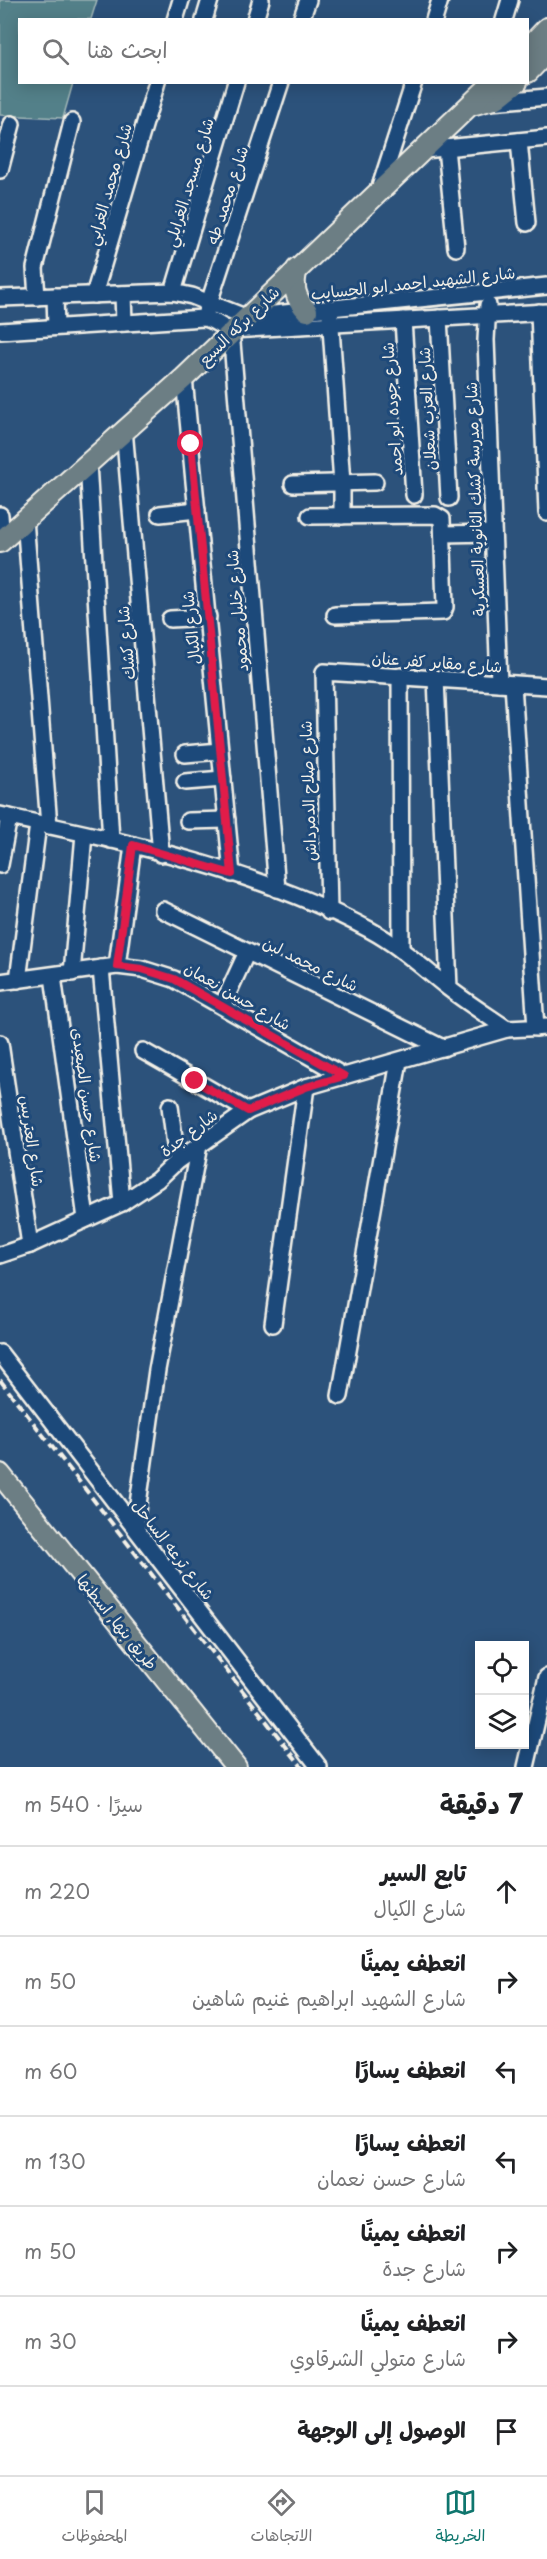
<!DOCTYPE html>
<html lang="ar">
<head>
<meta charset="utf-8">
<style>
  :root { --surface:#fff; --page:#f6f6f6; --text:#202124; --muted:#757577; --line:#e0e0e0; --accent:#0f766e }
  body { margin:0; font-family:"Playpen Sans","Playpen Sans Arabic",sans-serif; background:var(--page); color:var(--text); direction:rtl }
  .controls { position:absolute; right:18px; bottom:18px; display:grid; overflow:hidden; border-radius:0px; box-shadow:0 3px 15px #0003 }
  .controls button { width:54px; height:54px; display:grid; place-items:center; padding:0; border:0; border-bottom:2px solid var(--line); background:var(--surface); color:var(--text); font:30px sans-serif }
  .stop { position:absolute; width:18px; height:18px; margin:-14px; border:4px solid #e11d48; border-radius:50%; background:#fff }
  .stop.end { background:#e11d48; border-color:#fff; box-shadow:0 2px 6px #0008 }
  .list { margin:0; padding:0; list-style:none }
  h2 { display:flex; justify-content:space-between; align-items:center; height:78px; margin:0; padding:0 24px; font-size:26px }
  h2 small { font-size:20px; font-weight:400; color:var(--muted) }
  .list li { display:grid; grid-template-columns:39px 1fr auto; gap:18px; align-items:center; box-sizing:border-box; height:90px; padding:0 24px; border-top:2px solid var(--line) }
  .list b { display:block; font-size:22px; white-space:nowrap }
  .list p { margin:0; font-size:20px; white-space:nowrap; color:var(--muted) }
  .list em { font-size:20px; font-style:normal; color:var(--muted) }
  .icon { flex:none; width:33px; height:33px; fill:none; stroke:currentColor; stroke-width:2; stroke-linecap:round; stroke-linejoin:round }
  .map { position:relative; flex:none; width:547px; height:1767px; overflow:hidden; direction:ltr }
  .search { position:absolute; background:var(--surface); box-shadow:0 3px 15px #0003; left:18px; right:18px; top:18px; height:66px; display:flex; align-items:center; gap:15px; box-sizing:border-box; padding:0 21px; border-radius:0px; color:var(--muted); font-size:22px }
  .sheet { height:708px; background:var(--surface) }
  nav { display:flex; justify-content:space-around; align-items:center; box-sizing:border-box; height:84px; border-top:2px solid var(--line); background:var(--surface); font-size:16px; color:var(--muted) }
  nav a { display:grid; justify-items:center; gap:3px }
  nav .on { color:var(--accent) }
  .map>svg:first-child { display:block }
  .green { fill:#528089; stroke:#a3b8b8; stroke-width:1.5 }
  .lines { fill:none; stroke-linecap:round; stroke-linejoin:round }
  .minor-casing { stroke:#f4f1e8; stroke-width:20 }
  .major-casing { stroke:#f4f1e8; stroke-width:24 }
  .minor { stroke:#1f4a7a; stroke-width:15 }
  .major { stroke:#6c7e84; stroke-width:20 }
  .rail { stroke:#f4f1e8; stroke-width:4; stroke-dasharray:9 4.5; stroke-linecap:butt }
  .route { stroke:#e11d48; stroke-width:8 }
  .labels { text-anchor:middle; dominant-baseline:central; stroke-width:6; stroke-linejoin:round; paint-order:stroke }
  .street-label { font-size:16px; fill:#f4f1e8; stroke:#1f4a7a }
</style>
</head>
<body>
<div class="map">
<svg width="547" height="1767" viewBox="0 0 547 1767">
  <rect width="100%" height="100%" fill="#2c527b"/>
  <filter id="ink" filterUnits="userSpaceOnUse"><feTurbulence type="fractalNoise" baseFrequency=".0167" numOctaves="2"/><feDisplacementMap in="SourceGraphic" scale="12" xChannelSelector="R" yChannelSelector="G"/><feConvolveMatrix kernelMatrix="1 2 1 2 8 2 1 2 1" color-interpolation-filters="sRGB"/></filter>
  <g filter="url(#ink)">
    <path class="green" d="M0 0H97L91 19 20 20V82L73 83 63 118 0 115Z"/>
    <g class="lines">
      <defs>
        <g id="minor">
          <path d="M175 20 181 0"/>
          <path d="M204 20 210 0"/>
          <path d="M255 20 261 0"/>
          <path d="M301 20 308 0"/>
          <path d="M434 20 440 0"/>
          <path d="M504 20 510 0"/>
          <path d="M490 102 547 97"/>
          <path d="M519 141 527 223"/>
          <path d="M446 148 456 248"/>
          <path d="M424 150 547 138"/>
          <path d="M0 170 12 124"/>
          <path d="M378 193 414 82"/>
          <path d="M173 292 236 82"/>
          <path d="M123 294 124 323"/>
          <path d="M94 295 157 82"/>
          <path d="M55 296 56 327"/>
          <path d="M37 297 35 268 72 122"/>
          <path d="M0 298 173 292 192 296 245 317 547 286"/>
          <path d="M488 305 486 340 499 683"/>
          <path d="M206 312 281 82"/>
          <path d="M539 312 547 513"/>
          <path d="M330 314 342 483V516"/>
          <path d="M439 318 449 498"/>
          <path d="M403 320 414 495"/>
          <path d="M231 330 277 889"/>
          <path d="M0 331 204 318C214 319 221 328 231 330L547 312"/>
          <path d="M184 378 232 874"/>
          <path d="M124 429 161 854"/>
          <path d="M88 463 111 840"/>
          <path d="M293 484 375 482"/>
          <path d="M160 514 197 510"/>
          <path d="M0 515 2 540"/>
          <path d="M310 516 435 515 442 519 445 607 443 612 335 615"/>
          <path d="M25 519 49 826"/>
          <path d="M443 534 493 533"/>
          <path d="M170 619 208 617"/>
          <path d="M400 676 401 950"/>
          <path d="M436 678 449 988"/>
          <path d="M513 684 536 1028"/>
          <path d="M185 754 220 751"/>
          <path d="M185 782 223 779"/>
          <path d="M0 815C125 842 256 869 370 930 398 945 422 967 447 987 466 1002 487 1015 507 1029"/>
          <path d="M188 821 227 820"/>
          <path d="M0 865 9 817"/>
          <path d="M163 910 443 1048"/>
          <path d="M329 912 324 672 547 686"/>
          <path d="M117 966 133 845"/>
          <path d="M101 968 122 1203"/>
          <path d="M72 973 84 834"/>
          <path d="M53 976 86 1219"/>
          <path d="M18 980 38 824"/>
          <path d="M0 982 117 966 142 969 174 979 344 1076"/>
          <path d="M222 1006 247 952"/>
          <path d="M0 1043 30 1245"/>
          <path d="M143 1051 248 1111"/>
          <path d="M170 1106 177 1161"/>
          <path d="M0 1255 30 1245 122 1203 157 1180 177 1161 248 1111 306 1087 507 1029 547 1027"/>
          <path d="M273 1324 306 1087"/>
          <path d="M0 1353 319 1767"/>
          <path d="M340 1396 399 1061"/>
          <path d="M137 1529 136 1518 157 1370 199 1145"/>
          <path d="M526 1767 547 1677"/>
        </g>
        <g id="major">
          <path d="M528 48 547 28"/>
          <path d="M528 72 547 52"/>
          <path d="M475 104 497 98 517 82"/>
          <path d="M297 269C292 286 295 298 307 311"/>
          <path d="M0 542 184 378 494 82"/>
          <path d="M0 1474 236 1767"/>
        </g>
      </defs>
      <use href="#minor" class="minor-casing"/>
      <use href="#major" class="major-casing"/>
      <use href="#minor" class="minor"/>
      <use href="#major" class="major"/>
      <path class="rail" d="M0 1380 302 1767"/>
    </g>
  </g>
  <g class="lines" filter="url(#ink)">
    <path class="route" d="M191 444 232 874 133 845 117 966 142 969 174 979 344 1076 306 1087 248 1111 195 1081"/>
  </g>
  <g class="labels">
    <g class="street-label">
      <text transform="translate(188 182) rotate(-73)">شارع مسجد الغرابلي</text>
      <text transform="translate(108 184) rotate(-74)">شارع محمد الغرابي</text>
      <text transform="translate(226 195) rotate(-72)">شارع محمد طه</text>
      <text transform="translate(413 282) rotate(-6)">شارع الشهيد احمد ابو الحسايب</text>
      <text transform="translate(238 325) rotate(-44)">شارع بركه السبع</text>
      <text transform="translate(391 409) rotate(-94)">شارع جوده ابو احمد</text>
      <text transform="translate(426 409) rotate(-93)">شارع العزب شعلان</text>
      <text transform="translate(474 499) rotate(-92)">شارع مدرسة كشك الثانوية العسكرية</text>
      <text transform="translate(236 611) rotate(-95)">شارع خليل محمود</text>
      <text transform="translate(190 628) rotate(-96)">شارع الكيال</text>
      <text transform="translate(125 643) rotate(-95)">شارع كشك</text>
      <text transform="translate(437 661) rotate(4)">شارع مقابر كفر عنان</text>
      <text transform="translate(307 791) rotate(-92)">شارع صلاح الدمرداش</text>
      <text transform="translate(311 963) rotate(26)">شارع محمد لبن</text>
      <text transform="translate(238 995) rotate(30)">شارع حسن نعمان</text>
      <text transform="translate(88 1095) rotate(82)">شارع حسن الصعيدى</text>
      <text transform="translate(188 1132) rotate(-37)">شارع جدة</text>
      <text transform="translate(33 1141) rotate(82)">شارع العتريس</text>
      <text transform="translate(174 1549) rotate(52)">شارع ترعه الساحل</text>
      <text transform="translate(118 1621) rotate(51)">طريق بنها, اسطنها</text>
    </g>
  </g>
</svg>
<div class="controls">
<button><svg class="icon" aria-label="locate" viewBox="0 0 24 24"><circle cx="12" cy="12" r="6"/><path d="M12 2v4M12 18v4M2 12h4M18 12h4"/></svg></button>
<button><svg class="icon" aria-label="layers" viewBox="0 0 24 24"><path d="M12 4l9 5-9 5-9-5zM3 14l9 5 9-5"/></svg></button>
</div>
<div class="stop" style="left:191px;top:444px"></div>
<div class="stop end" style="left:195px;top:1081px"></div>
<div class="search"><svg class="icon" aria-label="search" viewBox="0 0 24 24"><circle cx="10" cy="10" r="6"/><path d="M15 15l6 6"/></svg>ابحث هنا</div>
</div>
<section class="sheet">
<h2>7 دقيقة<small>سيرًا · 540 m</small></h2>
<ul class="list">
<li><svg class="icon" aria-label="ahead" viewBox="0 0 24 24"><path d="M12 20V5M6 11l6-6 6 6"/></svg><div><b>تابع السير</b><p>شارع الكيال</p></div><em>220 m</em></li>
<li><svg class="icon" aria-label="right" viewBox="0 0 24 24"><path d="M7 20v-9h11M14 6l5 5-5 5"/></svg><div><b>انعطف يمينًا</b><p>شارع الشهيد ابراهيم غنيم شاهين</p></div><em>50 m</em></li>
<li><svg class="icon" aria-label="left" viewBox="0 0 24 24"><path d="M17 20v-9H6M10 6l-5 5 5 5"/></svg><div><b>انعطف يسارًا</b></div><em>60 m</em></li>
<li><svg class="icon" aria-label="left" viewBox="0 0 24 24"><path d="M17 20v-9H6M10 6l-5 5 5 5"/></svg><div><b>انعطف يسارًا</b><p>شارع حسن نعمان</p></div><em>130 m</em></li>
<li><svg class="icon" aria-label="right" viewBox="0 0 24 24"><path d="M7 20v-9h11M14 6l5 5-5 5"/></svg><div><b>انعطف يمينًا</b><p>شارع جدة</p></div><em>50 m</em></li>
<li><svg class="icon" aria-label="right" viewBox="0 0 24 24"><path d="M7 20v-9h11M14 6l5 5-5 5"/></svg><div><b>انعطف يمينًا</b><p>شارع متولي الشرقاوي</p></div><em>30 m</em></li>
<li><svg class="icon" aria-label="arrive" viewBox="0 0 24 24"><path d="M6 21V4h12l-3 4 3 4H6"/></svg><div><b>الوصول إلى الوجهة</b></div></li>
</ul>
</section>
<nav>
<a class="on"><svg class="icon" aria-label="map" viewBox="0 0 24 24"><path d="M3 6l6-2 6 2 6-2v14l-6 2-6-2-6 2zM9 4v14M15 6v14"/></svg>الخريطة</a>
<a><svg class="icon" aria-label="directions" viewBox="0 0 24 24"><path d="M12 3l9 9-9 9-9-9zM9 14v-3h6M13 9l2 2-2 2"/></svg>الاتجاهات</a>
<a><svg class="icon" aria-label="saved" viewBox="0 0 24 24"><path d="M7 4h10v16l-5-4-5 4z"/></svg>المحفوظات</a>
</nav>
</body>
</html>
